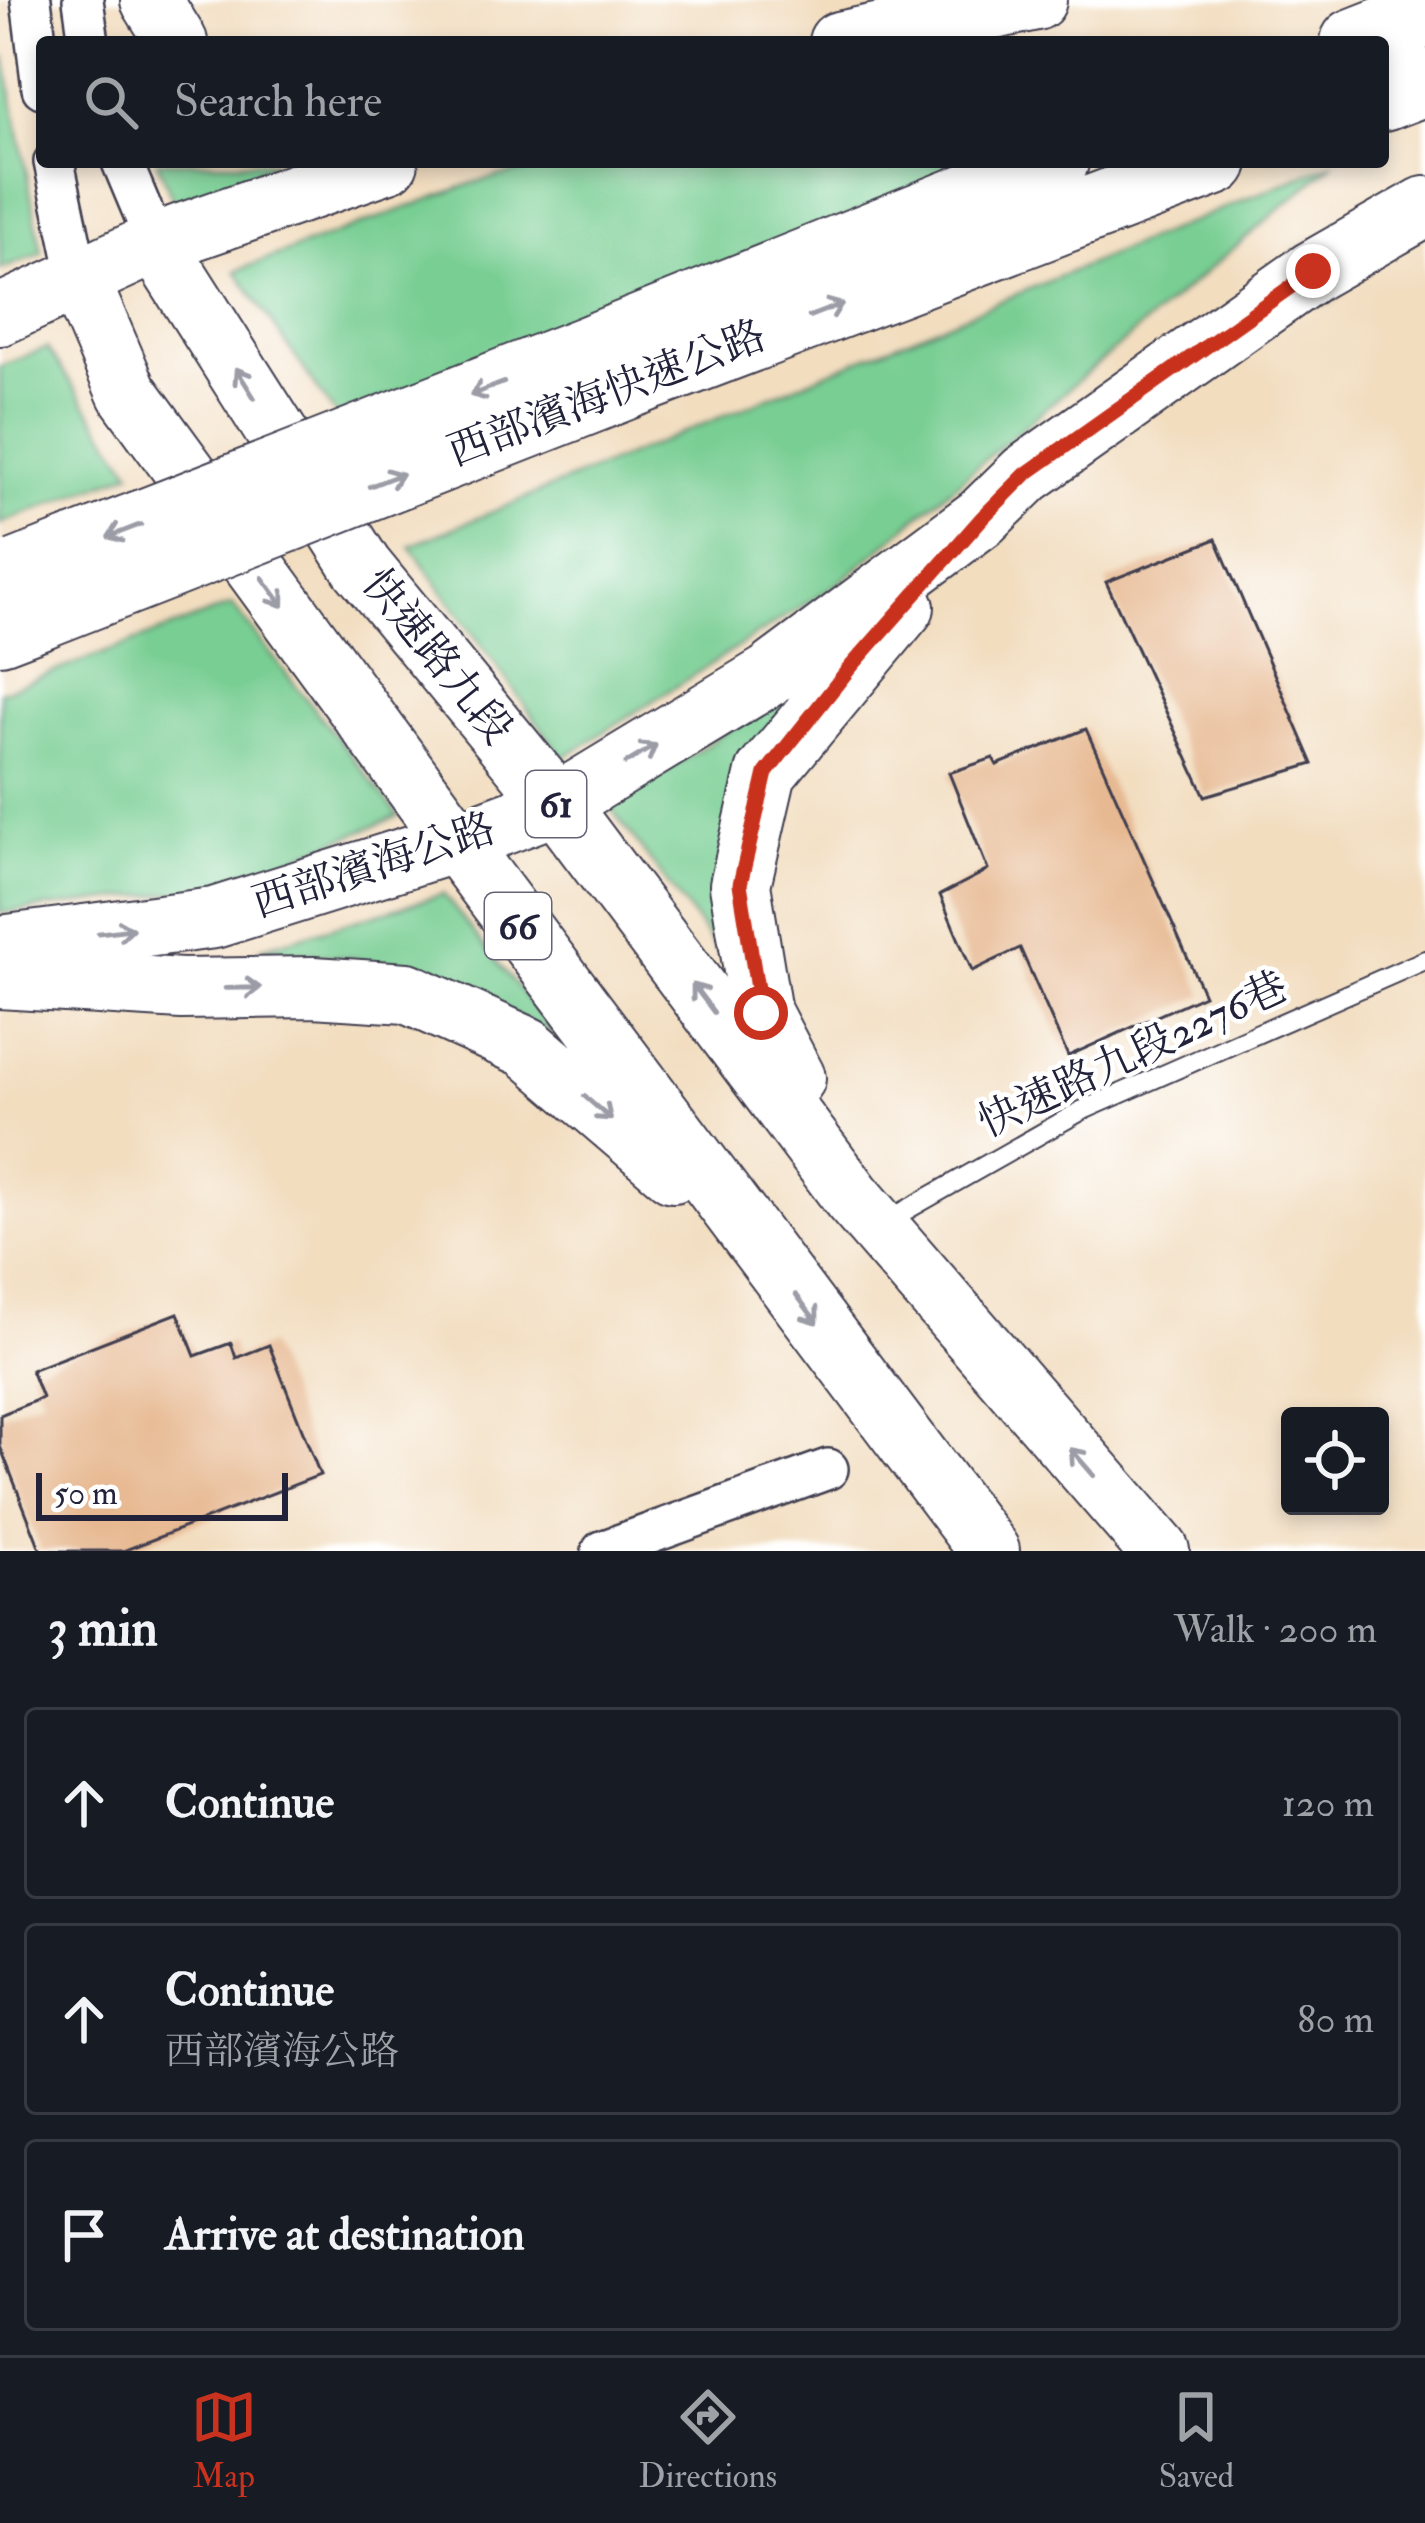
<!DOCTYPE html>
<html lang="en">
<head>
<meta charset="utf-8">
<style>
  :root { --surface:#171b24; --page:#242831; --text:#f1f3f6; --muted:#9ea1a6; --line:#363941; --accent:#c8321e }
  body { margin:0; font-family:"IM FELL Double Pica","Noto Serif TC",serif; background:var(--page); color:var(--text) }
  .controls { position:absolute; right:36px; bottom:36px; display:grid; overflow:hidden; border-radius:12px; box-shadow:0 6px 18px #0003 }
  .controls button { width:108px; height:108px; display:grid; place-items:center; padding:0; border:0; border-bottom:3px solid var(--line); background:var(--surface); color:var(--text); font:60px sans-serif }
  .scale { position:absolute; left:36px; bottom:30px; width:252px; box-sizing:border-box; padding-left:12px; border:6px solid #22223b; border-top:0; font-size:33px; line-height:42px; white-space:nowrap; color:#22223b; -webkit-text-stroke:9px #fff; paint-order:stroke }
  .stop { position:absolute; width:36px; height:36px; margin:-27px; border:9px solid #c8321e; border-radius:50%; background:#fff }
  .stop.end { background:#c8321e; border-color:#fff; box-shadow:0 3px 12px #0008 }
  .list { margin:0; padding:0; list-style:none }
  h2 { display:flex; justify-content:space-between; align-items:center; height:156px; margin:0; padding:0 48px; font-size:51px }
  h2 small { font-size:39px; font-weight:400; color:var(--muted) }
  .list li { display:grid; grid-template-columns:78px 1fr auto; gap:36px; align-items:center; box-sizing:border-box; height:192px; margin:0 24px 24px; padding:0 24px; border:3px solid var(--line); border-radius:12px }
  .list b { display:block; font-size:45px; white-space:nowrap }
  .list p { margin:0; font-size:39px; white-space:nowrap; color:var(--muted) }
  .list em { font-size:39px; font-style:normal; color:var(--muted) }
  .icon { flex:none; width:66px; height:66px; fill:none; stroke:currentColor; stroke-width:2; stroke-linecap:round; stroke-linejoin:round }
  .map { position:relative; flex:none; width:1425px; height:1551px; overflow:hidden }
  .search { position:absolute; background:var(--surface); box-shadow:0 6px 18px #0003; left:36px; right:36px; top:36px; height:132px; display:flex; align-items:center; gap:30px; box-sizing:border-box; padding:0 42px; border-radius:12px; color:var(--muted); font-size:45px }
  .sheet { height:804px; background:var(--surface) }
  nav { display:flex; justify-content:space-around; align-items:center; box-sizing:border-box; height:168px; border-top:3px solid var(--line); background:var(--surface); font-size:33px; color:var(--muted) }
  nav a { display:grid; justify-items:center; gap:6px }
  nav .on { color:var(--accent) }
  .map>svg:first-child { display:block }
  .green { fill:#78ce93; stroke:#4d7867; stroke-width:3 }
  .building { fill:#e7b992 }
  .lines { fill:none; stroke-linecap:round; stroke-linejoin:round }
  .lane-casing { stroke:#413e4f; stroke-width:22 }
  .street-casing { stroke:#413e4f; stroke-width:44 }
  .primary-casing { stroke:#413e4f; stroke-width:64 }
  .highway-casing { stroke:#413e4f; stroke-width:70 }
  .lane { stroke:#fff; stroke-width:18 }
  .street { stroke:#fff; stroke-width:39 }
  .primary { stroke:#fff; stroke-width:60 }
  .highway { stroke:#fff; stroke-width:66 }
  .highway-bridge-casing { stroke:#413e4f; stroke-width:70; stroke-linecap:butt }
  .highway-bridge { stroke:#fff; stroke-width:66 }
  .oneway { stroke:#9c9ca7 }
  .route { stroke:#c8321e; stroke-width:15 }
  .labels { text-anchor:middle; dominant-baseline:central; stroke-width:9; stroke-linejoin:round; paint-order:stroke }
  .shield { fill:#fff; stroke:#646476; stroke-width:3 }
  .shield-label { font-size:39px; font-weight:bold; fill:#22223b }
  .street-label { font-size:42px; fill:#22223b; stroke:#fff }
</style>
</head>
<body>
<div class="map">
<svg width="1425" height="1551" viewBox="0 0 1425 1551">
  <rect width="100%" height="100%" fill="#fff"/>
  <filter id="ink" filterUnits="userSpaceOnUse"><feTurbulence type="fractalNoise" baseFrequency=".00833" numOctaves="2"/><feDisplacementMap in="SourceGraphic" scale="24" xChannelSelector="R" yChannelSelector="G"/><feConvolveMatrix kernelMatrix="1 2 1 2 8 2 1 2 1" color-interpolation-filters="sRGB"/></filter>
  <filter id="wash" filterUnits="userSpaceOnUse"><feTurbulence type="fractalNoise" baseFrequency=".004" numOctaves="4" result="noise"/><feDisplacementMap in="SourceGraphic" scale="48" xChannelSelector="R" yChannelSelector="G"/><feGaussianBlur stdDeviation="2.7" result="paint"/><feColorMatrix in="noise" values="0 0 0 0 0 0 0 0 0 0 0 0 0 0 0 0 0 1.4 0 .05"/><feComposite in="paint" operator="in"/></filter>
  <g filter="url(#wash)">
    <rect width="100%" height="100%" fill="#f2ddbf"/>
    <g class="green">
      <path d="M5 58 42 253 0 270V71Z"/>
      <path d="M157 162H279L175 205Z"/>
      <path d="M565 162H986L337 417 236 271 476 182Z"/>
      <path d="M1335 162 842 581 563 758 410 546Z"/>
      <path d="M47 348 132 472 0 524V366Z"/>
      <path d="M232 605 399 816 221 887 0 913V692Z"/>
      <path d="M795 688 751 755 719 879 717 950 610 807Z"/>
      <path d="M443 894 557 1037 469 992 359 959 258 949Z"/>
    </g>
    <g id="blocks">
      <g class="building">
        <path d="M1216 539 1313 764 1205 796 1106 582Z"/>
        <path d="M1086 729 1204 995 1068 1056 1020 948 972 971 940 895 988 870 949 773 993 758 997 765Z"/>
        <path d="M178 1313 195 1356 231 1343 236 1358 269 1345 320 1475 123 1551H41L0 1446V1415L42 1398 31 1370Z"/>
      </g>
    </g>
  </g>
  <g filter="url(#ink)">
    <use href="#blocks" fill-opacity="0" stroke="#413e4f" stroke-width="3"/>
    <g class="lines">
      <defs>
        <path id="lane" d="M887 1221 1081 1111 1425 960"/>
        <g id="street">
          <path d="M31 0 42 88"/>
          <path d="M83 0 89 42"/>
          <path d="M54 162 79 280"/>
          <path d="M122 162 156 243"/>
          <path d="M602 1551 828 1469"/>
        </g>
        <g id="primary">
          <path d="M151 0 177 42"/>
          <path d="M839 42 1036 0"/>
          <path d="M156 243 362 567 557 804 852 1197 1159 1551"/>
          <path d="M79 280 127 392 456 842 989 1551"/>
          <path d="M0 315 156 243 388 162"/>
          <path d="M0 946 214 918 456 842 557 804 770 675 982 517 1026 474 1313 271 1425 207"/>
          <path d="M0 978 182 989 313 987 407 993 527 1047 673 1172"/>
          <path d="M795 1078 761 1013 740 885 766 773 904 607"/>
        </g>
        <g id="highway">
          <path d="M1354 42 1425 14"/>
          <path d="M1383 98 1425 82"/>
          <path d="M596 346 1055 162"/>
          <path d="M639 381 1215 162"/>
          <path d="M0 631 42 615"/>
        </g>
      </defs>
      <use href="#lane" class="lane-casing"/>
      <use href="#street" class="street-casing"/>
      <use href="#primary" class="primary-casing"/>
      <use href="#highway" class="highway-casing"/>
      <use href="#lane" class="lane"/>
      <use href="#street" class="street"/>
      <use href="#primary" class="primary"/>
      <use href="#highway" class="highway"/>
      <defs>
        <g id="highway-bridge">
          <path d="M18 572 596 346"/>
          <path d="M42 615 639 381"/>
        </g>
      </defs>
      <use href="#highway-bridge" class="highway-bridge-casing"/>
      <use href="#highway-bridge" class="highway-bridge"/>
    </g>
    <defs><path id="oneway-shaft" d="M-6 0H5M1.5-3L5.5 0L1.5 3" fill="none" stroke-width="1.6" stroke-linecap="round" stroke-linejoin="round" transform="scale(3)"/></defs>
    <g class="oneway">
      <use href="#oneway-shaft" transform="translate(826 310) rotate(-21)"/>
      <use href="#oneway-shaft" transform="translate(245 383) rotate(-122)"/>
      <use href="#oneway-shaft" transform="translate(487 389) rotate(159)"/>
      <use href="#oneway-shaft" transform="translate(386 480) rotate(-21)"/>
      <use href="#oneway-shaft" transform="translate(124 531) rotate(159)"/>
      <use href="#oneway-shaft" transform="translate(273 592) rotate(54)"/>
      <use href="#oneway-shaft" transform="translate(641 754) rotate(-31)"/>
      <use href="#oneway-shaft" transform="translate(116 931) rotate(-7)"/>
      <use href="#oneway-shaft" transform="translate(243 988) rotate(-1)"/>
      <use href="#oneway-shaft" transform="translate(703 998) rotate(-127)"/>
      <use href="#oneway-shaft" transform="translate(598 1108) rotate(41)"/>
      <use href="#oneway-shaft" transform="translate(807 1309) rotate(53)"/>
      <use href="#oneway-shaft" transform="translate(1082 1462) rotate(-131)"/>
    </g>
  </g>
  <g class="lines" filter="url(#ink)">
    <path class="route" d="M761 1013 740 884 766 773 848 670 982 518 1026 474 1313 271"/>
  </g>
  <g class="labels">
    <g class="shield">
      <rect x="526" y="771" width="60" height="66" rx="9"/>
      <rect x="485" y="893" width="66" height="66" rx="9"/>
    </g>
    <g class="shield-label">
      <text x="556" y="804">61</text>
      <text x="518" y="926">66</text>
    </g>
    <g class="street-label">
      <text transform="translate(607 394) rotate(-21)">西部濱海快速公路</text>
      <text transform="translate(437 657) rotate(51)">快速路九段</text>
      <text transform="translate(374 866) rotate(-18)">西部濱海公路</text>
      <text transform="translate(1133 1055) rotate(-25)">快速路九段2276巷</text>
    </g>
  </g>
</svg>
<div class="controls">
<button><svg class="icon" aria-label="locate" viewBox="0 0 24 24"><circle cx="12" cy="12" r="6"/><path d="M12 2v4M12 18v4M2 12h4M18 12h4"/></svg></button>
</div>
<div class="scale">50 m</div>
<div class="stop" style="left:761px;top:1013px"></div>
<div class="stop end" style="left:1313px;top:271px"></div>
<div class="search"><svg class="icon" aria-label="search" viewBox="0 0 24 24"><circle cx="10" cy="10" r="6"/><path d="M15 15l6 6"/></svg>Search here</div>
</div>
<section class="sheet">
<h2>3 min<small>Walk · 200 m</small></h2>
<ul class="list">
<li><svg class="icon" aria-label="ahead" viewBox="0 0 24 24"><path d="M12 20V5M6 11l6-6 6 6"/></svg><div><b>Continue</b></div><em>120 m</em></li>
<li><svg class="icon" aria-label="ahead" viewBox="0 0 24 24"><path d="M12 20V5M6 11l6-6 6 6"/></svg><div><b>Continue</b><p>西部濱海公路</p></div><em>80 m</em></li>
<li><svg class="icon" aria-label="arrive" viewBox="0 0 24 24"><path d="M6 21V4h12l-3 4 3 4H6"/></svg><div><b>Arrive at destination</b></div></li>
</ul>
</section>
<nav>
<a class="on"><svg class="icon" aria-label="map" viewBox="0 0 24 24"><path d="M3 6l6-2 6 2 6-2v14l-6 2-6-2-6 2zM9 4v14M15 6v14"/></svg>Map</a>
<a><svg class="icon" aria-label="directions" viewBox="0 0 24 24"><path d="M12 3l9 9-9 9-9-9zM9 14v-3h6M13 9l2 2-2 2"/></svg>Directions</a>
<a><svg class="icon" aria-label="saved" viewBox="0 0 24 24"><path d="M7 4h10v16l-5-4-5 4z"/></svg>Saved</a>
</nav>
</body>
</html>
